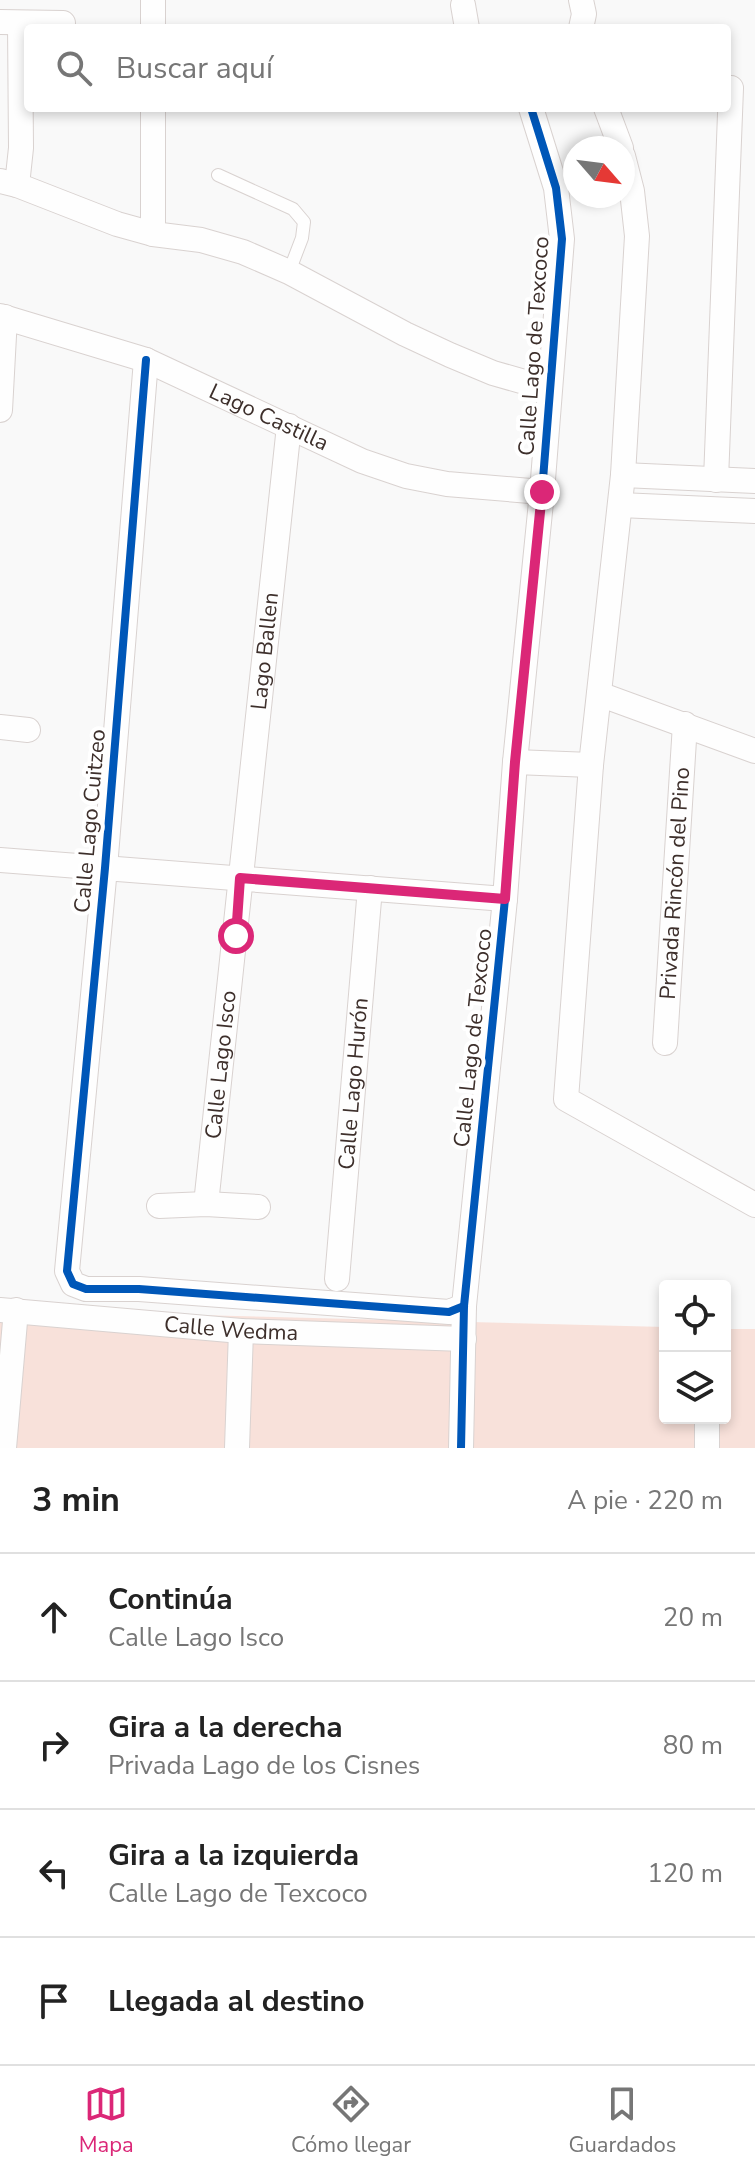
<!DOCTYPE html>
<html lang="es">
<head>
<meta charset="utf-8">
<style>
  :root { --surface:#fff; --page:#f6f6f6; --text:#222; --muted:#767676; --line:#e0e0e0; --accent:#db2777 }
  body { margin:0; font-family:"Nunito Sans",sans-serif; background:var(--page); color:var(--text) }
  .controls { position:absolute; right:24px; bottom:24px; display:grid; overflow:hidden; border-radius:8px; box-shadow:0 4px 12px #0003 }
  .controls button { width:72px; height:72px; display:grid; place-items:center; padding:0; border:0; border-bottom:2px solid var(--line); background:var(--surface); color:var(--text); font:40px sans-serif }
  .compass { position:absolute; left:563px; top:136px; width:72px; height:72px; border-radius:50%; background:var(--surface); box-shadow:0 4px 12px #0003; rotate:118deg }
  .stop { position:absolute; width:24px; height:24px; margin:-18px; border:6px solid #db2777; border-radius:50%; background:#fff }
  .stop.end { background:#db2777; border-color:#fff; box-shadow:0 2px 8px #0008 }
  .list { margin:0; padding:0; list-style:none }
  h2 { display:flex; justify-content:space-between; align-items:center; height:104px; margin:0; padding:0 32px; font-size:34px }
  h2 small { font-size:26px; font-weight:400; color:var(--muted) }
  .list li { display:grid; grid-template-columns:52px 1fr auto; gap:24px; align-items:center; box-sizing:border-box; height:128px; padding:0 32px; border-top:2px solid var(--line) }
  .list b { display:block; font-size:30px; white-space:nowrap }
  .list p { margin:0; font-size:26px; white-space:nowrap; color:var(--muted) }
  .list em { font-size:26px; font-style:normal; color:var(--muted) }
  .icon { flex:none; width:44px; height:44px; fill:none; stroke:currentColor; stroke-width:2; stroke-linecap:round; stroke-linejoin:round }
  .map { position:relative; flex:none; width:755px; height:1448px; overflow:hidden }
  .search { position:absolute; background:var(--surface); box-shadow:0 4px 12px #0003; left:24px; right:24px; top:24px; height:88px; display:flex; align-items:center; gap:20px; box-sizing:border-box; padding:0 28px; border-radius:8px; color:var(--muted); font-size:30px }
  .sheet { height:616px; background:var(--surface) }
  nav { display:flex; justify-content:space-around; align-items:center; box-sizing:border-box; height:112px; border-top:2px solid var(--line); background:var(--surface); font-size:22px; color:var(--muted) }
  nav a { display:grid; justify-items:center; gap:4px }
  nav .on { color:var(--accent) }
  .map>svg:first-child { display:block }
  .green { fill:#f8e1da }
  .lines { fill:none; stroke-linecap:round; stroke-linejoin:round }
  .lane-casing { stroke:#d9d2d0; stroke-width:14 }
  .street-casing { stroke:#d9d2d0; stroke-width:26 }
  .lane { stroke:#fefefe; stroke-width:12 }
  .street { stroke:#fefefe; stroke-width:24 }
  .cycleway-casing { stroke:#fff; stroke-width:13 }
  .cycleway { stroke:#0057b8; stroke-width:8 }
  .route { stroke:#db2777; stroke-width:10 }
  .labels { text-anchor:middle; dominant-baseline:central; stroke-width:8; stroke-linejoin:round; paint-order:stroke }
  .street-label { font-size:22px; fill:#3d2f2b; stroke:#fff }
</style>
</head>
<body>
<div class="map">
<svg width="755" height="1448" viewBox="0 0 755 1448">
  <rect width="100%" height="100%" fill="#f9f9f9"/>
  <path class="green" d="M0 1310 665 1327V1418H725V1329H755V1448H0Z"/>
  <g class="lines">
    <defs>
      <path id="lane" d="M218 175 293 209 304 222 302 238 289 272"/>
      <g id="street">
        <path d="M581 0 584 14 581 28"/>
        <path d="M463 5 467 28"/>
        <path d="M0 22 63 23"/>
        <path d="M153 28V0"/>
        <path d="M606 108 621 148"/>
        <path d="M623 156 632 191 637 236 623 475 591 765 566 1099 755 1205"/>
        <path d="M0 181 17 185 117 224 153 234 201 240 243 252 289 272 405 334 450 355 493 373 549 389"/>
        <path d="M17 185 21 148 20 24"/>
        <path d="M153 234V108"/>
        <path id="s1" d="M0 316 146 360 362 461 406 476 447 484 542 492"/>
        <path d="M146 360 105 868 67 1271 73 1284 86 1289H139L449 1312 464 1306"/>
        <path d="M0 410 5 317"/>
        <path d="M623 475 755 481"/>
        <path d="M716 480 731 88"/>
        <path d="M620 505 755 511"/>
        <path d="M599 694 755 751"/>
        <path d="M0 727 28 730"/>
        <path d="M515 762 591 765"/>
        <path d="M0 860 505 899"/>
        <path id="s2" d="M665 1043 685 724"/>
        <path id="s3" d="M206 1204 289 426"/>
        <path d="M159 1206 206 1204 258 1207"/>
        <path id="s4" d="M337 1279 370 888"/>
        <path id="s5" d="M0 1310 241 1331 464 1339"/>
        <path d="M4 1448 16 1310"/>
        <path d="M237 1448 241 1331"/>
        <path d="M461 1448 464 1306 505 899 515 762 542 492 562 239 556 188 531 108"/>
        <path d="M707 1448V1418"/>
      </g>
    </defs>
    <use href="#lane" class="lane-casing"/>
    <use href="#street" class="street-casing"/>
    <use href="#lane" class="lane"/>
    <use href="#street" class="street"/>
    <defs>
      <g id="cycleway">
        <path d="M146 360 105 868 67 1271 73 1284 86 1289H139L449 1312 464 1306"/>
        <path d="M461 1448 464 1306 505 899 515 762 542 492 562 239 556 188 531 108"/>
      </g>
    </defs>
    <use href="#cycleway" class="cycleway-casing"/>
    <use href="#cycleway" class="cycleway"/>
  </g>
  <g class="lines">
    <path class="route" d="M236 936 240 878 505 899 515 762 542 492"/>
  </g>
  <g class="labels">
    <g class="street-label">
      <text transform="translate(534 346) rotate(-86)">Calle Lago de Texcoco</text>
      <text stroke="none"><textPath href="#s1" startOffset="288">Lago Castilla</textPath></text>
      <text stroke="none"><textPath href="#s3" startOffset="556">Lago Ballen</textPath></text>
      <text transform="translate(90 821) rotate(-85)">Calle Lago Cuitzeo</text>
      <text stroke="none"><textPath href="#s2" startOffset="160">Privada Rincón del Pino</textPath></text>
      <text transform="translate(473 1038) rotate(-84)">Calle Lago de Texcoco</text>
      <text stroke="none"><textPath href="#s3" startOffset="140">Calle Lago Isco</textPath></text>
      <text stroke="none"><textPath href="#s4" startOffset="196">Calle Lago Hurón</textPath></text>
      <text stroke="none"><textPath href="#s5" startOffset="232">Calle Wedma</textPath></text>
    </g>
  </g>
</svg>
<div class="controls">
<button><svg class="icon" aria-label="locate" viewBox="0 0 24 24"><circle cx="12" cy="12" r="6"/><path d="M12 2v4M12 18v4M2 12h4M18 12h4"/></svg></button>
<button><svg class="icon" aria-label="layers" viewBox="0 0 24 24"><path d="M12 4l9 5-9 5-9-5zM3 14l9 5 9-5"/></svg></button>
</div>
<svg class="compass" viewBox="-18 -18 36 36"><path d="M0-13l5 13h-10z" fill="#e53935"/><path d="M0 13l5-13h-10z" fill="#767676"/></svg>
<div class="stop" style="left:236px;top:936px"></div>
<div class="stop end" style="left:542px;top:492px"></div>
<div class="search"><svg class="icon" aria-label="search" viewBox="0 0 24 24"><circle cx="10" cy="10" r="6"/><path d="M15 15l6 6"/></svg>Buscar aquí</div>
</div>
<section class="sheet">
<h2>3 min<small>A pie · 220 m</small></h2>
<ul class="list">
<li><svg class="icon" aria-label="ahead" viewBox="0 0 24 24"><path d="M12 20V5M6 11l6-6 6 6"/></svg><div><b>Continúa</b><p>Calle Lago Isco</p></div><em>20 m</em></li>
<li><svg class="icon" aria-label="right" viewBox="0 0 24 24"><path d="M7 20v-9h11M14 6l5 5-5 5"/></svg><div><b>Gira a la derecha</b><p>Privada Lago de los Cisnes</p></div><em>80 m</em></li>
<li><svg class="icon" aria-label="left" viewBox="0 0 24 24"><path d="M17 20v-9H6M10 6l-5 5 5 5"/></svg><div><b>Gira a la izquierda</b><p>Calle Lago de Texcoco</p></div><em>120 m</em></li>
<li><svg class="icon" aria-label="arrive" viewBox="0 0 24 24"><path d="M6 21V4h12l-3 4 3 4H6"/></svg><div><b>Llegada al destino</b></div></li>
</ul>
</section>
<nav>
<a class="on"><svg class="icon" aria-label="map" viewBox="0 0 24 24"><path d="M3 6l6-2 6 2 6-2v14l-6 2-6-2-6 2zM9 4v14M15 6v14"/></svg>Mapa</a>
<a><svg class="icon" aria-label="directions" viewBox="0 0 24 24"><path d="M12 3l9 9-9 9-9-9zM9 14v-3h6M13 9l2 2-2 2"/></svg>Cómo llegar</a>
<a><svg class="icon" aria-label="saved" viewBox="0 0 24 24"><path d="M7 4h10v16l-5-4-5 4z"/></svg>Guardados</a>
</nav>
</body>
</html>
